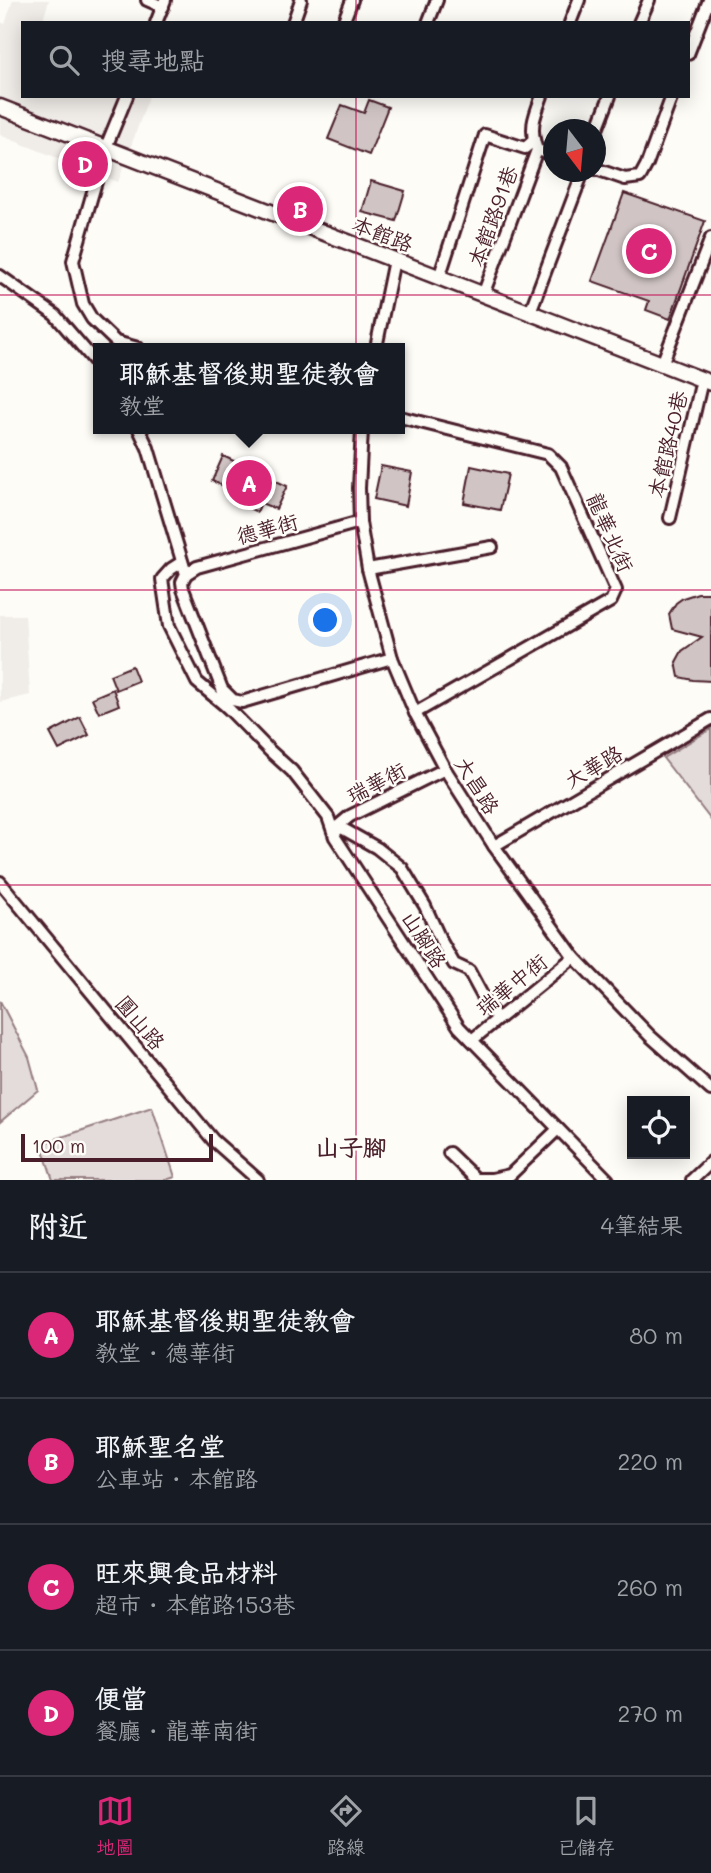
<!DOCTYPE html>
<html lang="zh-TW">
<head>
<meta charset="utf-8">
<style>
  :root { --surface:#171b24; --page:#242831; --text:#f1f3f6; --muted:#9ea1a6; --line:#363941; --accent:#db2777 }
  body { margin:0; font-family:Mali,"LXGW WenKai TC",sans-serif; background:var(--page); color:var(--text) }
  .controls { position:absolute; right:21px; bottom:21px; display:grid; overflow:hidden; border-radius:0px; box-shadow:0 4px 18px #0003 }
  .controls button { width:63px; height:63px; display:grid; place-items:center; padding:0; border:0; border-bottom:2px solid var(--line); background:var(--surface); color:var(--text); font:35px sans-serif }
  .compass { position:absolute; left:543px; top:119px; width:63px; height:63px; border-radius:50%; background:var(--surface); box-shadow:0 4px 18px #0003; rotate:164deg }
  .scale { position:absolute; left:21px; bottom:18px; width:192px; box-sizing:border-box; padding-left:7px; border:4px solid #4a1f2b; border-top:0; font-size:19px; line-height:24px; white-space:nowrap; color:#4a1f2b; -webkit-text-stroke:5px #fdfcf7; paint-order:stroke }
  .you { position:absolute; left:326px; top:621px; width:24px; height:24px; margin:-18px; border:5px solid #fff; border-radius:50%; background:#1a73e8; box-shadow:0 0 0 10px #1a73e833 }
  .badge { display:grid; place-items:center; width:46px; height:46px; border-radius:50%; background:var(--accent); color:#fff; font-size:23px; font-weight:700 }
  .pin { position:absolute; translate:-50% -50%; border:4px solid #fff; box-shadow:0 2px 7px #0006 }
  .popup { position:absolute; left:93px; top:343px; width:312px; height:91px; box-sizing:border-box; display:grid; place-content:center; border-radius:0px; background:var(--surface); filter:drop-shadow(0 2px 5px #0005); font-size:23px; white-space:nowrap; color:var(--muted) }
  .popup b { font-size:26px; color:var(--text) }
  .popup::after { content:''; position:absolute; left:50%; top:100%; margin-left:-14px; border:14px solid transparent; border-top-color:var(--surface) }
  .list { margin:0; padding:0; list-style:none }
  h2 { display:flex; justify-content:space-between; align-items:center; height:91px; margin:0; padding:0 28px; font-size:30px }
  h2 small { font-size:23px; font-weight:400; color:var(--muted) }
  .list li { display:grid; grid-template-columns:46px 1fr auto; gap:21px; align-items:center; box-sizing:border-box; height:126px; padding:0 28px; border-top:2px solid var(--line) }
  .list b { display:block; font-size:26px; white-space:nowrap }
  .list p { margin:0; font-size:23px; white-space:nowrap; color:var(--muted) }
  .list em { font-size:23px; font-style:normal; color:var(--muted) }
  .icon { flex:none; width:38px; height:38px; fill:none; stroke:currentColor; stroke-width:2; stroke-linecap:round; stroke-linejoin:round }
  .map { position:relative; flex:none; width:711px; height:1180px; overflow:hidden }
  .search { position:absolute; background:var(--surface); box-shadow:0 4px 18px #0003; left:21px; right:21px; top:21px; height:77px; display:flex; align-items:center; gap:18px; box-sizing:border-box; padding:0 24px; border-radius:0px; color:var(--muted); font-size:26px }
  .sheet { height:595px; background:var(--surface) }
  nav { display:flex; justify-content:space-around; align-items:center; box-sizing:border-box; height:98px; border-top:2px solid var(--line); background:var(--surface); font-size:19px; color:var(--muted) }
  nav a { display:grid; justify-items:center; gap:4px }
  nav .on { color:var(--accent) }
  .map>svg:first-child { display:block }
  .built { fill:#f0ece8 }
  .green { fill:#e3dcda; stroke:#967e82; stroke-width:2 }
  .building { fill:#d0c5c4; stroke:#4a1f2b; stroke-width:2 }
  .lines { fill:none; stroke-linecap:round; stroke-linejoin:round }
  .minor-casing { stroke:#4a1f2b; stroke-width:16 }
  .tertiary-casing { stroke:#4a1f2b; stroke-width:19 }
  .minor { stroke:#fdfcf7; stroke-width:10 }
  .tertiary { stroke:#fdfcf7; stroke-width:14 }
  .grid { fill:none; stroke:#c2185b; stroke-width:2; stroke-opacity:0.55 }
  .labels { text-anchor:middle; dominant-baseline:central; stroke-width:5; stroke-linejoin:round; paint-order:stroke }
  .street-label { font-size:21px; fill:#4a1f2b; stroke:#fdfcf7 }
  .quarter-label { font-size:24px; font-weight:bold; fill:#4a1f2b; stroke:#fdfcf7 }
</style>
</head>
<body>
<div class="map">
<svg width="711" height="1180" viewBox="0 0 711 1180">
  <rect width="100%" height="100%" fill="#fdfcf7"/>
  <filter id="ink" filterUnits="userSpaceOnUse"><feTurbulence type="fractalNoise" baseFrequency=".0143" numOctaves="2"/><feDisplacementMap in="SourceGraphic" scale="14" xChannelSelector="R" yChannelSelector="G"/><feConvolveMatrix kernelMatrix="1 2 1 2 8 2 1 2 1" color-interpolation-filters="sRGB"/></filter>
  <g filter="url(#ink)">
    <g class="built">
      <path d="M13 0H49L42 23H23V96H149L118 182 0 135V22L5 24Z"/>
      <path d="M0 615H25L30 695 0 702Z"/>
    </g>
    <g class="green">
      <path d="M711 729V820L663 758Z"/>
      <path d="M0 1001 29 1057 38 1090 0 1122Z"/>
      <path d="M152 1107 175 1177 166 1180H53L41 1144Z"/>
    </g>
    <g class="building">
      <path d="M369 100 388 107 369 155 328 139 342 105 364 113Z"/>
      <path d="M371 181 405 191 396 221 362 212Z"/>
      <path d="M624 193 705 221 670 319 646 310 649 301 592 281Z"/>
      <path d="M223 456 287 486 276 509 261 503 257 512 229 499 233 490 212 481Z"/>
      <path d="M381 466 412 472 406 506 374 499Z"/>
      <path d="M471 466 508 474 500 510 464 503Z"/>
      <path d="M698 593H711V681L693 680 679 677 676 662 682 651 702 637 672 629 669 614 676 603 683 598Z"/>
      <path d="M132 666 138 681 116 690 110 675Z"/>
      <path d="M113 689 119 705 99 713 92 698Z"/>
      <path d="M80 717 89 735 59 750 50 733Z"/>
    </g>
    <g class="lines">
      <defs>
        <g id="minor">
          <path d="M147 0 163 7"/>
          <path d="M156 23 165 0"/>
          <path d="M293 23 301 0"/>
          <path d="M343 23 352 0"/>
          <path d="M428 23 437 0"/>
          <path d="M570 23 579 0"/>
          <path d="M639 23 649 0"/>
          <path d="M688 54 709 0"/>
          <path d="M127 96 106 147 73 261 83 304 92 319 116 342 138 348"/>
          <path d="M542 96C534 117 529 128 537 150L554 155"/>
          <path d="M596 132 610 96"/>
          <path d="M596 169 625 179 640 177 647 164 672 96"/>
          <path d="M0 276 55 315 98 365"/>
          <path d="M439 278 485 135 525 148 533 141"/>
          <path d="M483 295 537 150"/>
          <path d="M530 312 583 172"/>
          <path d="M376 348 394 260"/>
          <path d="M662 364 711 238"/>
          <path d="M400 417 548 454 561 467 616 590 611 601 415 713"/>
          <path d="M139 429 148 448 186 574 182 582 183 589 222 689 227 707 270 751 292 771 328 817 335 837 459 1027 608 1180"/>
          <path d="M362 429 359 488 360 522 368 569 392 658 415 713 445 769 494 846 574 957 650 1036 711 1090"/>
          <path d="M670 518 702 380"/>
          <path d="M182 562 171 569 162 579 169 626 197 682 227 707"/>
          <path d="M368 569 492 547"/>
          <path d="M186 574 197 567 360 522"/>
          <path d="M224 691 233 700 242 702 392 658"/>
          <path d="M338 826 377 848 402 868 425 906 441 941 454 964 469 971 489 1008 498 1019"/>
          <path d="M337 831 338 826 350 816 445 769"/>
          <path d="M494 846 711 719"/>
          <path d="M0 882 213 1140 258 1180"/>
          <path d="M472 1040 574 957"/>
          <path d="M449 1153 476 1179H492L510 1175 558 1129"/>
          <path d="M692 1180 711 1162"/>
        </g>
        <path id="tertiary" d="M0 107 711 383"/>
      </defs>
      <use href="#minor" class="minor-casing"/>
      <use href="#tertiary" class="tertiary-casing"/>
      <use href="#minor" class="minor"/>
      <use href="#tertiary" class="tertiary"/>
    </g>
  </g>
  <path class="grid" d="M356 0V23M356 96V1180M0 295H711M0 590H711M0 885H711"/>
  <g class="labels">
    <g class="street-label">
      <text transform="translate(492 216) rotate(-70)">本館路91巷</text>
      <text transform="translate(383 233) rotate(21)">本館路</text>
      <text transform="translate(667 444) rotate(-77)">本館路40巷</text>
      <text transform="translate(267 528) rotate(-15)">德華街</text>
      <text transform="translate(611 532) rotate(66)">龍華北街</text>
      <text transform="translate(593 766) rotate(-30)">大華路</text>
      <text transform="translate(376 782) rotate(-27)">瑞華街</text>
      <text transform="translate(478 785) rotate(58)">大昌路</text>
      <text transform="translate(425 939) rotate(57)">山腳路</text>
      <text transform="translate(511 984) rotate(-39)">瑞華中街</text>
      <text transform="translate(141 1022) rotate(50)">圓山路</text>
    </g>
    <g class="quarter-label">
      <text x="351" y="1146">山子腳</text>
    </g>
  </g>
</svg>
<div class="controls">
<button><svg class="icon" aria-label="locate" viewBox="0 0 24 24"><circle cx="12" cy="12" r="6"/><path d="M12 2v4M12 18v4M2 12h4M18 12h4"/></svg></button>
</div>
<svg class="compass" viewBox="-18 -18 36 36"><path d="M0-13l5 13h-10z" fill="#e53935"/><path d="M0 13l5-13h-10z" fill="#9ea1a6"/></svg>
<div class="scale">100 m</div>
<div class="you"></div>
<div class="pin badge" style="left:249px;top:483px">A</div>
<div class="popup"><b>耶穌基督後期聖徒教會</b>教堂</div>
<div class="pin badge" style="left:300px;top:209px">B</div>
<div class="pin badge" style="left:649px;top:251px">C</div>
<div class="pin badge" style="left:85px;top:164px">D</div>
<div class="search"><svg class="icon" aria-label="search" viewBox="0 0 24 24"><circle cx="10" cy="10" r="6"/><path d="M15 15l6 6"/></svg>搜尋地點</div>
</div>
<section class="sheet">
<h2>附近<small>4筆結果</small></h2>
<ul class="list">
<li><span class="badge">A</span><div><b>耶穌基督後期聖徒教會</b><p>教堂 · 德華街</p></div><em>80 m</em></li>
<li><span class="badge">B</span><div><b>耶穌聖名堂</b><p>公車站 · 本館路</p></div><em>220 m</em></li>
<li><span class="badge">C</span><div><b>旺來興食品材料</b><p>超市 · 本館路153巷</p></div><em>260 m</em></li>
<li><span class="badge">D</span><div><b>便當</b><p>餐廳 · 龍華南街</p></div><em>270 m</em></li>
</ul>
</section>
<nav>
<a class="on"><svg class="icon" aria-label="map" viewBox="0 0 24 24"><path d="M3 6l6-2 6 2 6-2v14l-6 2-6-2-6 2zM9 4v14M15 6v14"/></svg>地圖</a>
<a><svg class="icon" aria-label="directions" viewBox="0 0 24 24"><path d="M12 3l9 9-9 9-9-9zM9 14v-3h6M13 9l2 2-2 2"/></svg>路線</a>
<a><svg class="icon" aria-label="saved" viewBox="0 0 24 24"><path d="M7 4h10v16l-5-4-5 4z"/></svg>已儲存</a>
</nav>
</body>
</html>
